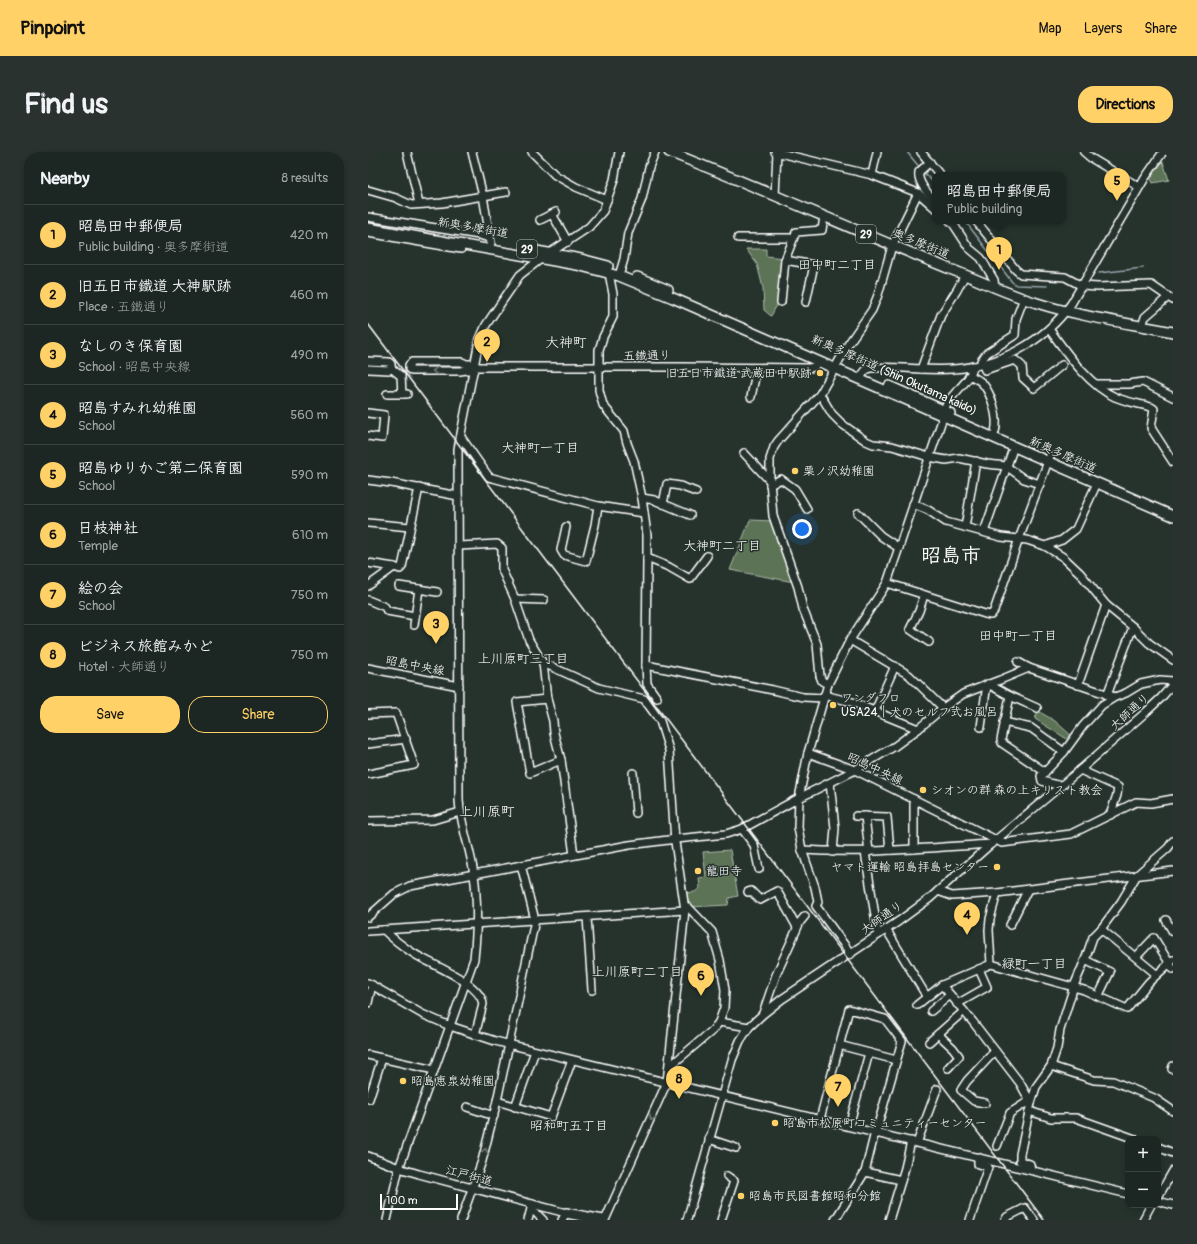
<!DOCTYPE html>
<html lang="en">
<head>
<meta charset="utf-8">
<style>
  :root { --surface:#1c2622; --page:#29322f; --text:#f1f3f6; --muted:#a0a5a5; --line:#3a4340; --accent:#ffd166 }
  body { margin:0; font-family:Pangolin,"Klee One",sans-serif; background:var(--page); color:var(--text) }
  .controls { position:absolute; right:12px; bottom:12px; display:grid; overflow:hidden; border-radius:8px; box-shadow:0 2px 6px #0003 }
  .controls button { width:36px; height:36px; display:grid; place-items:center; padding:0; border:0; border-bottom:1px solid var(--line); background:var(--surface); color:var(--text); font:20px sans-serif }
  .scale { position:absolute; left:12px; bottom:10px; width:78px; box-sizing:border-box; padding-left:4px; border:2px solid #fff; border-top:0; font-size:11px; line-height:14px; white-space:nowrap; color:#fff; -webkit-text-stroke:3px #26332d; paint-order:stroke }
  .you { position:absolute; left:434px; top:377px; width:14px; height:14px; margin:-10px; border:3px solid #fff; border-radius:50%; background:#1a73e8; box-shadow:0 0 0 6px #1a73e833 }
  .badge { display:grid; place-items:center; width:26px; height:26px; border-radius:50%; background:var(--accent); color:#111; font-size:13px; font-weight:700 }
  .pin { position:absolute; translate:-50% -33px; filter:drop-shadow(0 1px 2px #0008) }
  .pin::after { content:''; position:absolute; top:21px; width:14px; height:12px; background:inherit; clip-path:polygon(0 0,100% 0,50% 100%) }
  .popup { position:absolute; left:564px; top:20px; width:134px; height:52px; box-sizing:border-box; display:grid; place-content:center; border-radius:8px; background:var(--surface); filter:drop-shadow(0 1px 3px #0005); font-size:13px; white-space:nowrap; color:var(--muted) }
  .popup b { font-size:15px; color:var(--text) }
  .popup::after { content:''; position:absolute; left:50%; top:100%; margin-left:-8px; border:8px solid transparent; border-top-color:var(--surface) }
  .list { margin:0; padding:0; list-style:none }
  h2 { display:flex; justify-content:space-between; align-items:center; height:52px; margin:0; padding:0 16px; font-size:17px }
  h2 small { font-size:13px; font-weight:400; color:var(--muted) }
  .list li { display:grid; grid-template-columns:26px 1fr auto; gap:12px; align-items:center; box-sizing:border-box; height:60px; padding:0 16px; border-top:1px solid var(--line) }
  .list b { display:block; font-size:15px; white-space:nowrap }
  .list p { margin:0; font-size:13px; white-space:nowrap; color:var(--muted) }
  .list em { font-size:13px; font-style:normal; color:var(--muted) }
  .actions { display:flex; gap:8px; padding:12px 16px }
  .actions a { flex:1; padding:9px 0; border:1px solid var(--accent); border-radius:16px; text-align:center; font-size:14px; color:var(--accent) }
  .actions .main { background:var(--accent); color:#111 }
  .map { position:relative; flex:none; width:805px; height:1068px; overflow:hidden; border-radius:16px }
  header { display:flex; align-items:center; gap:24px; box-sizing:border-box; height:56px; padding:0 20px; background:var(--accent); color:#111 }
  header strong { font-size:19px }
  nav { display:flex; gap:22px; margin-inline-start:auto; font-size:14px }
  .intro { display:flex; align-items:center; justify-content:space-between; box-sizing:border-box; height:96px; padding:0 24px }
  h1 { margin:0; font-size:28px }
  .button { padding:10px 18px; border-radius:16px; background:var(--accent); color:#111; font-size:14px; font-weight:700 }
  main { display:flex; gap:24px; padding:0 24px }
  aside { flex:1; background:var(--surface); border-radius:16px; box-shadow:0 2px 6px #0003 }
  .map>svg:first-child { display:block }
  .green { fill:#5c7357; stroke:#aeb9ab }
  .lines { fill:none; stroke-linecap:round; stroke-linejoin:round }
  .stream { stroke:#97a5ac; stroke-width:1.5 }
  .minor-casing { stroke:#fff; stroke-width:10 }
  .major-casing { stroke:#fff; stroke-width:12 }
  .minor { stroke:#26332d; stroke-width:7 }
  .major { stroke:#26332d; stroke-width:9 }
  .rail { stroke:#fff; stroke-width:1.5 }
  .oneway { stroke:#727a76 }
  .poi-dot { fill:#ffd166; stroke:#26332d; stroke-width:1.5 }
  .labels { text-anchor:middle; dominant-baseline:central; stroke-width:3; stroke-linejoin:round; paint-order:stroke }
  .shield { fill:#26332d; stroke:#bec2c0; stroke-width:1 }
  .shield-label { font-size:11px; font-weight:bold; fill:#fff }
  .street-label { font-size:12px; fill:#fff; stroke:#26332d }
  .poi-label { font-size:12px; fill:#fff; stroke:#26332d; text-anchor:start }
  .neighbourhood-label { font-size:13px; fill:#fff; stroke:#26332d }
  .quarter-label { font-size:14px; fill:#fff; stroke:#26332d }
  .town-label { font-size:20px; font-weight:bold; fill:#fff; stroke:#26332d }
</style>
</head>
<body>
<header>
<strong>Pinpoint</strong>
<nav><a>Map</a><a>Layers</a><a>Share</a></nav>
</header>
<div class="intro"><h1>Find us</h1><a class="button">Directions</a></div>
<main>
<aside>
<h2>Nearby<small>8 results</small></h2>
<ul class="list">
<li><span class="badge">1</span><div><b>昭島田中郵便局</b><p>Public building · 奥多摩街道</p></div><em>420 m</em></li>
<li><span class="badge">2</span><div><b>旧五日市鐵道 大神駅跡</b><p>Place · 五鐵通り</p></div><em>460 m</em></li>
<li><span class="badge">3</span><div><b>なしのき保育園</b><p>School · 昭島中央線</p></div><em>490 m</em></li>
<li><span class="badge">4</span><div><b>昭島すみれ幼稚園</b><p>School</p></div><em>560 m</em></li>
<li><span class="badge">5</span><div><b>昭島ゆりかご第二保育園</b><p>School</p></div><em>590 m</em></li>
<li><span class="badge">6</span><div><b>日枝神社</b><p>Temple</p></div><em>610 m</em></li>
<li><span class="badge">7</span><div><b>絵の会</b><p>School</p></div><em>750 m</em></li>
<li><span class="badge">8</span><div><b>ビジネス旅館みかど</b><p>Hotel · 大師通り</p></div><em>750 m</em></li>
</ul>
<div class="actions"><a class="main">Save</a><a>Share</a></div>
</aside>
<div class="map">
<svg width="805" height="1068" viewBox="0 0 805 1068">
  <rect width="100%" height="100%" fill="#26332d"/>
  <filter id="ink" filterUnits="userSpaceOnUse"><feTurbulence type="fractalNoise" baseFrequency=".025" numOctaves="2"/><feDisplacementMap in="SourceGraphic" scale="8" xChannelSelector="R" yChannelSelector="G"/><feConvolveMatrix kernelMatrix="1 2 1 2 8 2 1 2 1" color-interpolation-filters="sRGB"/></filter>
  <g filter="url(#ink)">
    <g class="green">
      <path d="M795 10 801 28 785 31 782 25Z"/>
      <path d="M378 97H398V104L415 106 410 151 403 164 396 158 395 136 389 112Z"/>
      <path d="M382 368 406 369 426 430 362 418Z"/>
      <path d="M670 559 687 569 705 585 702 589 667 567Z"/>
      <path d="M362 698 370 744 361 746 360 753 322 755 318 752 317 741 327 740 332 736 331 726 338 725 335 700Z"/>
    </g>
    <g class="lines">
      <g class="stream">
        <path d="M539 0 552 16"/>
        <path d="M554 19 567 32"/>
        <path d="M597 69 644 130 648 133 679 134"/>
        <path d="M731 121 775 116"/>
      </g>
      <defs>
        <g id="minor">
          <path d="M39 0 51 52"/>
          <path d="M104 0 115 44 123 91"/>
          <path d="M164 0 187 23 208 35 239 48"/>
          <path d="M407 0 504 23 550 41 567 56"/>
          <path d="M553 0 572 23"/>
          <path d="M716 0 723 6 771 35"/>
          <path d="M562 10 551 20C549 30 560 42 567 49"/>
          <path d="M504 23 509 0"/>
          <path d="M0 38 28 46 43 53 74 51 138 40"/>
          <path d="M407 44 409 0"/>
          <path d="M184 62 200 90"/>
          <path d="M0 65 111 83 121 86"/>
          <path d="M172 68 188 60"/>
          <path d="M582 69 586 73 601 96 613 106 626 128 627 136"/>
          <path d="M608 69 648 118 653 122 697 125 714 134 730 135 783 133 805 148"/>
          <path d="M0 81 93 97"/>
          <path d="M370 86H425"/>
          <path d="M417 108 446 113 438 150"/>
          <path d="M241 121 245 142V165L235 185 231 198V238L235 253 256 279 259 291 266 309 274 346 279 383V406L278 513 405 538 435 545 455 546"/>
          <path d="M251 124 256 107 260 81 274 47 281 15 287 0"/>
          <path d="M656 146 648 167 647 183 619 201 613 209 617 218 647 208 654 214 655 226 666 236 694 213"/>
          <path d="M413 150 417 108 428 80 454 78 456 64"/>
          <path d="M774 174 777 165 800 145"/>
          <path d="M681 177C698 200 720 233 747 245 759 250 772 252 783 255L786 257 783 276 805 310"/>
          <path d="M0 209 21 210 23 212V216L21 218 0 217"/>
          <path d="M106 215H313L441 216 446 215 450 210"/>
          <path d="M23 216 33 224 34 242"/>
          <path d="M553 217 573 163 589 138 597 123"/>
          <path d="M106 218H98L92 219H44L41 217V213L44 210H94L98 212H107"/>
          <path d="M494 223 498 218 502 216C530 214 558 219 585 217 631 214 676 190 703 152L777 26 795 0"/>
          <path d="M602 223C606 226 612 228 615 232 624 243 631 267 627 280"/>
          <path d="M728 232H761L775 230 805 245"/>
          <path d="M19 242H39"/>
          <path d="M452 242 464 262 474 272 498 289 505 292 524 294 561 305 578 308 591 306 619 312 638 314 656 327 672 332"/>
          <path d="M383 245 389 216"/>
          <path d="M0 261 16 263 14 286 0 284"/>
          <path d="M93 285 121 325 230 354 276 361"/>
          <path d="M376 301 402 329"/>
          <path d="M0 328 23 331 90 344"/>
          <path d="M402 333 413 327 427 337 439 357"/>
          <path d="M274 346 286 348 322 363"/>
          <path d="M295 352 299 332 312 334 328 340"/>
          <path d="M545 352 560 358 578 370 633 385 659 388 677 394 695 405 712 421 738 453 765 475 781 491 805 508"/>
          <path d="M490 361 513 384 531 396"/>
          <path d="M0 371 42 375"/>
          <path d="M198 375 193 398 196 403 218 409 227 373 230 354"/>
          <path d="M597 375 608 309"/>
          <path d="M616 380 646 294"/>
          <path d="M91 394 129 392 134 396V418L147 447 161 488 175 511 179 547 185 569 186 581 193 608 206 703"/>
          <path d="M677 394 694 388 708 377 729 331"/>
          <path d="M279 406 301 415 322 427 339 404"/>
          <path d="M0 411 26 415 32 417 34 415 51 336"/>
          <path d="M519 431 617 462 623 463 626 459 651 387 682 304"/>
          <path d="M0 434 26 415"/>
          <path d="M31 434 69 440"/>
          <path d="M556 443 551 459 542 477 561 490"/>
          <path d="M147 447 176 448"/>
          <path d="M0 448 17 455 19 459 47 464"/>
          <path d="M46 473 51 437"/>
          <path d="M482 488 541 523 575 556"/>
          <path d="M650 510 661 516"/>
          <path d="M175 511 231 536 276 547 292 569 301 598 307 690 317 758 299 930 237 1068"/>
          <path d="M278 513 279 532 289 546"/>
          <path d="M0 516 91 534"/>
          <path d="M460 532 454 529 452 524 449 492 435 457 430 435 405 364 402 329V307L406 295 410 289 452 242 481 191 504 158 510 143 524 94 550 41"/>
          <path d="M620 532 642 544 633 588 634 591 677 620 673 624 674 629 693 634"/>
          <path d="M710 533 738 453"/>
          <path d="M456 543 484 550 550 577"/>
          <path d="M739 543 765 475"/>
          <path d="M642 544 669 556"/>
          <path d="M179 547 149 550 162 621 193 608"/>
          <path d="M507 559 527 514"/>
          <path d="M0 562 28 561 46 613 1 622"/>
          <path d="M636 570 663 576 696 600"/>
          <path d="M613 575 618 539 620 532"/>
          <path d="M0 592 38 587"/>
          <path d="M440 601 487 618 634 691 703 682 768 650 783 651 805 647"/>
          <path d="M712 618 750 635 749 643 742 663"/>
          <path d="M677 620 696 600 715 574 734 553 747 545 758 541 773 532 792 528 805 529"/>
          <path d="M265 621 268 661"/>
          <path d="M462 631 467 676 465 700"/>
          <path d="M546 647V697"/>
          <path d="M488 664 519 665 522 698"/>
          <path d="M497 664 501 700"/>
          <path d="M0 669 65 668 92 660"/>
          <path d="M374 677 386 693 391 717"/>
          <path d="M434 698C497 702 560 696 623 692"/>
          <path d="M497 700 510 783"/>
          <path d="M570 739 584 744 629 741 805 719"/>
          <path d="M380 740 383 739 392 748 409 739 429 775"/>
          <path d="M0 765 26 742 42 734 261 693 308 687 358 682 374 677 431 646 487 618 527 594 550 577 575 556 595 542 632 528 661 516 747 545"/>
          <path d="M219 765 224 838"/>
          <path d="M798 768 805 780"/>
          <path d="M642 773 660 737"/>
          <path d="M518 777 559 845"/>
          <path d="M733 777 788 822"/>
          <path d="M16 778C25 787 34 794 45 801 63 813 112 830 115 852L107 883"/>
          <path d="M0 779 317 758"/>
          <path d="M483 802 448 754 450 750 447 735 434 698 430 675 431 646 440 601 460 532 482 488 519 431 575 265C576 243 602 234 605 214"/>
          <path d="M768 805 786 786 805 817"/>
          <path d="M717 808 742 820 731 843"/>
          <path d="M623 812 621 778 622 767 629 741"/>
          <path d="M0 831 54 862 82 874 127 889 760 1042"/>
          <path d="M574 833 605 870 652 931 663 951"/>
          <path d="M0 851 4 833"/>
          <path d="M589 852 619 835 611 817"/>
          <path d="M549 853 574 833 623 812 716 838 759 857 781 830 805 808"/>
          <path d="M563 859 582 843"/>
          <path d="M395 861 408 823 432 770 437 764"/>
          <path d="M351 870 381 875"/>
          <path d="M570 882 585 896 591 904 580 916"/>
          <path d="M561 890 596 859"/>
          <path d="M471 893 528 908"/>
          <path d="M0 903 66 918"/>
          <path d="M683 914 726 928 745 929 786 946 805 959"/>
          <path d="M805 914 804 917H805"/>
          <path d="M301 915 345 878 351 870 356 856 357 838 352 808 344 780 321 756 317 754"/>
          <path d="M1 947 14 906"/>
          <path d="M129 949 183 965 204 908"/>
          <path d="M617 951 606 949 593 938 599 929 627 899"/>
          <path d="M99 955 126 964"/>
          <path d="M147 955 167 899"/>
          <path d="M661 959 683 966H708L767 987"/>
          <path d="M452 967 481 857 517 867 534 889 509 976 507 980 497 1020 467 1068"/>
          <path d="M481 974 501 901"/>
          <path d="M341 987 368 996"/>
          <path d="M549 991 569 937"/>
          <path d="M629 994 642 961 661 949"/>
          <path d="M790 995 805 1001"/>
          <path d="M0 1004 31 1016 51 1022 198 1061 194 1068"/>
          <path d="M663 1018 662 1012 652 1009V1002L663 951 668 935 683 914 689 896 692 878 706 834 717 808 725 785 733 777 753 750 769 723 800 696 805 689"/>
          <path d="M497 1020 533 1028"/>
          <path d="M790 1045 805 1019"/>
          <path d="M790 1049 805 1053"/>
          <path d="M164 1052 165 1058 175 1068"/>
          <path d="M19 1068 31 1016 106 807C109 779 110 751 106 723 103 697 92 673 91 647L90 297 111 189 118 173 152 123 174 106 221 75 235 59 246 28 251 0"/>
          <path d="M93 1068 114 1009 129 949 167 768 153 713"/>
          <path d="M160 1068 164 1053"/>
          <path d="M319 1068 364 908 372 889 381 875 395 862 414 847 531 769 561 747 623 692 712 618 778 560 793 546 805 532"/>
          <path d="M353 1068 366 1029 359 1024"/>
          <path d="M521 1068 537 1016 543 989"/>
          <path d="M602 1068 620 1015 610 1012V1005"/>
          <path d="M637 1068 639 1065 657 1056 666 1068"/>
          <path d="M775 1068 783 1053"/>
        </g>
        <g id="major">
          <path d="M301 0C395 37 488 79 582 117 611 128 639 142 669 151 713 165 760 171 805 180"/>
          <path d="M0 76 209 113 251 124 305 146 805 364"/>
          <path d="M163 98 213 107 240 114"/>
          <path d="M269 125 300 138"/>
          <path d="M521 234 582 261"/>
          <path d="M198 1061 235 1068"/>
        </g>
      </defs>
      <use href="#minor" class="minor-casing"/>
      <use href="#major" class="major-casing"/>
      <use href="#minor" class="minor"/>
      <use href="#major" class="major"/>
      <path class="rail" d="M0 172 676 1068"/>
    </g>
    <defs><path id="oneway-chevron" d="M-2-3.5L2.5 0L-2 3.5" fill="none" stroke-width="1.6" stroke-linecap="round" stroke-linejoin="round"/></defs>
    <g class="oneway">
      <use href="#oneway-chevron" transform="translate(67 219) rotate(-179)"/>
      <use href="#oneway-chevron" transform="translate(284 966) rotate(115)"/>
      <use href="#oneway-chevron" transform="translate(117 999) rotate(-76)"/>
    </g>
  </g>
  <g class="poi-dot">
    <circle cx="452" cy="221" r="4"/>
    <circle cx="427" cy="319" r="4"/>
    <circle cx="465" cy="553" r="4"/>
    <circle cx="555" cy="638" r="4"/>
    <circle cx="629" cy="715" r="4"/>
    <circle cx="330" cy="719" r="4"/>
    <circle cx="35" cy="929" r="4"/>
    <circle cx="407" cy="971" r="4"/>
    <circle cx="373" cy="1044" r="4"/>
  </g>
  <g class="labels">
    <g class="shield">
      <rect x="488" y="73" width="20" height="18" rx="3"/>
      <rect x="149" y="88" width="20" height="18" rx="3"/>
    </g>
    <g class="shield-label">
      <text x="498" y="82">29</text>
      <text x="159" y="97">29</text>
    </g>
    <g class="street-label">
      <text transform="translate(105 76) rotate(10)">新奥多摩街道</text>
      <text transform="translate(553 92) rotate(22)">奥多摩街道</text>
      <text transform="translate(279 204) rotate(-1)">五鐵通り</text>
      <text transform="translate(526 223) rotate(24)">新奥多摩街道 (Shin Okutama kaido)</text>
      <text transform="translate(695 303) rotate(24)">新奥多摩街道</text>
      <text transform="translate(47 514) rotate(11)">昭島中央線</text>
      <text transform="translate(762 560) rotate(-42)">大師通り</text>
      <text transform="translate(507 617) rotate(25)">昭島中央線</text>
      <text transform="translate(514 766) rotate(-35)">大師通り</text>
      <text transform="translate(101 1024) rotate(15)">江戸街道</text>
    </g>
    <g class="poi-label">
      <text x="444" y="221" text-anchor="end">旧五日市鐵道 武蔵田中駅跡</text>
      <text x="435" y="319">栗ノ沢幼稚園</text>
      <text x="473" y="546">ワンダフロ<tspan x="473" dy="14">USA24｜犬のセルフ式お風呂</tspan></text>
      <text x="563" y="638">シオンの群 森の上キリスト教会</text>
      <text x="621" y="715" text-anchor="end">ヤマト運輸 昭島拝島センター</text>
      <text x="338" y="719">龍田寺</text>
      <text x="43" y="929">昭島恵泉幼稚園</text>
      <text x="415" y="971">昭島市松原町コミュニティーセンター</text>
      <text x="381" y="1044">昭島市民図書館昭和分館</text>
    </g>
    <g class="neighbourhood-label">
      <text x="469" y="113">田中町二丁目</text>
      <text x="172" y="296">大神町一丁目</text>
      <text x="354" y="394">大神町二丁目</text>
      <text x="650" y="484">田中町一丁目</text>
      <text x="155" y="507">上川原町三丁目</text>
      <text x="666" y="812">緑町一丁目</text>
      <text x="269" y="820">上川原町二丁目</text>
      <text x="201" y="974">昭和町五丁目</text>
    </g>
    <g class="quarter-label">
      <text x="198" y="190">大神町</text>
      <text x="119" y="659">上川原町</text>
    </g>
    <g class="town-label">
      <text x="583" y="403">昭島市</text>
    </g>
  </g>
</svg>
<div class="controls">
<button>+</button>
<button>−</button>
</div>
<div class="scale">100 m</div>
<div class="you"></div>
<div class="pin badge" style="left:631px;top:118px">1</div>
<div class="popup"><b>昭島田中郵便局</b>Public building</div>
<div class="pin badge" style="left:119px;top:210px">2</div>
<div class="pin badge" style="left:68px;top:492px">3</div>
<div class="pin badge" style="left:599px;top:783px">4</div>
<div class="pin badge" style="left:749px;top:49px">5</div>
<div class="pin badge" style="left:333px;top:844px">6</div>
<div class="pin badge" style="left:470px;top:955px">7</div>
<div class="pin badge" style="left:311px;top:947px">8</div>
</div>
</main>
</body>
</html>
